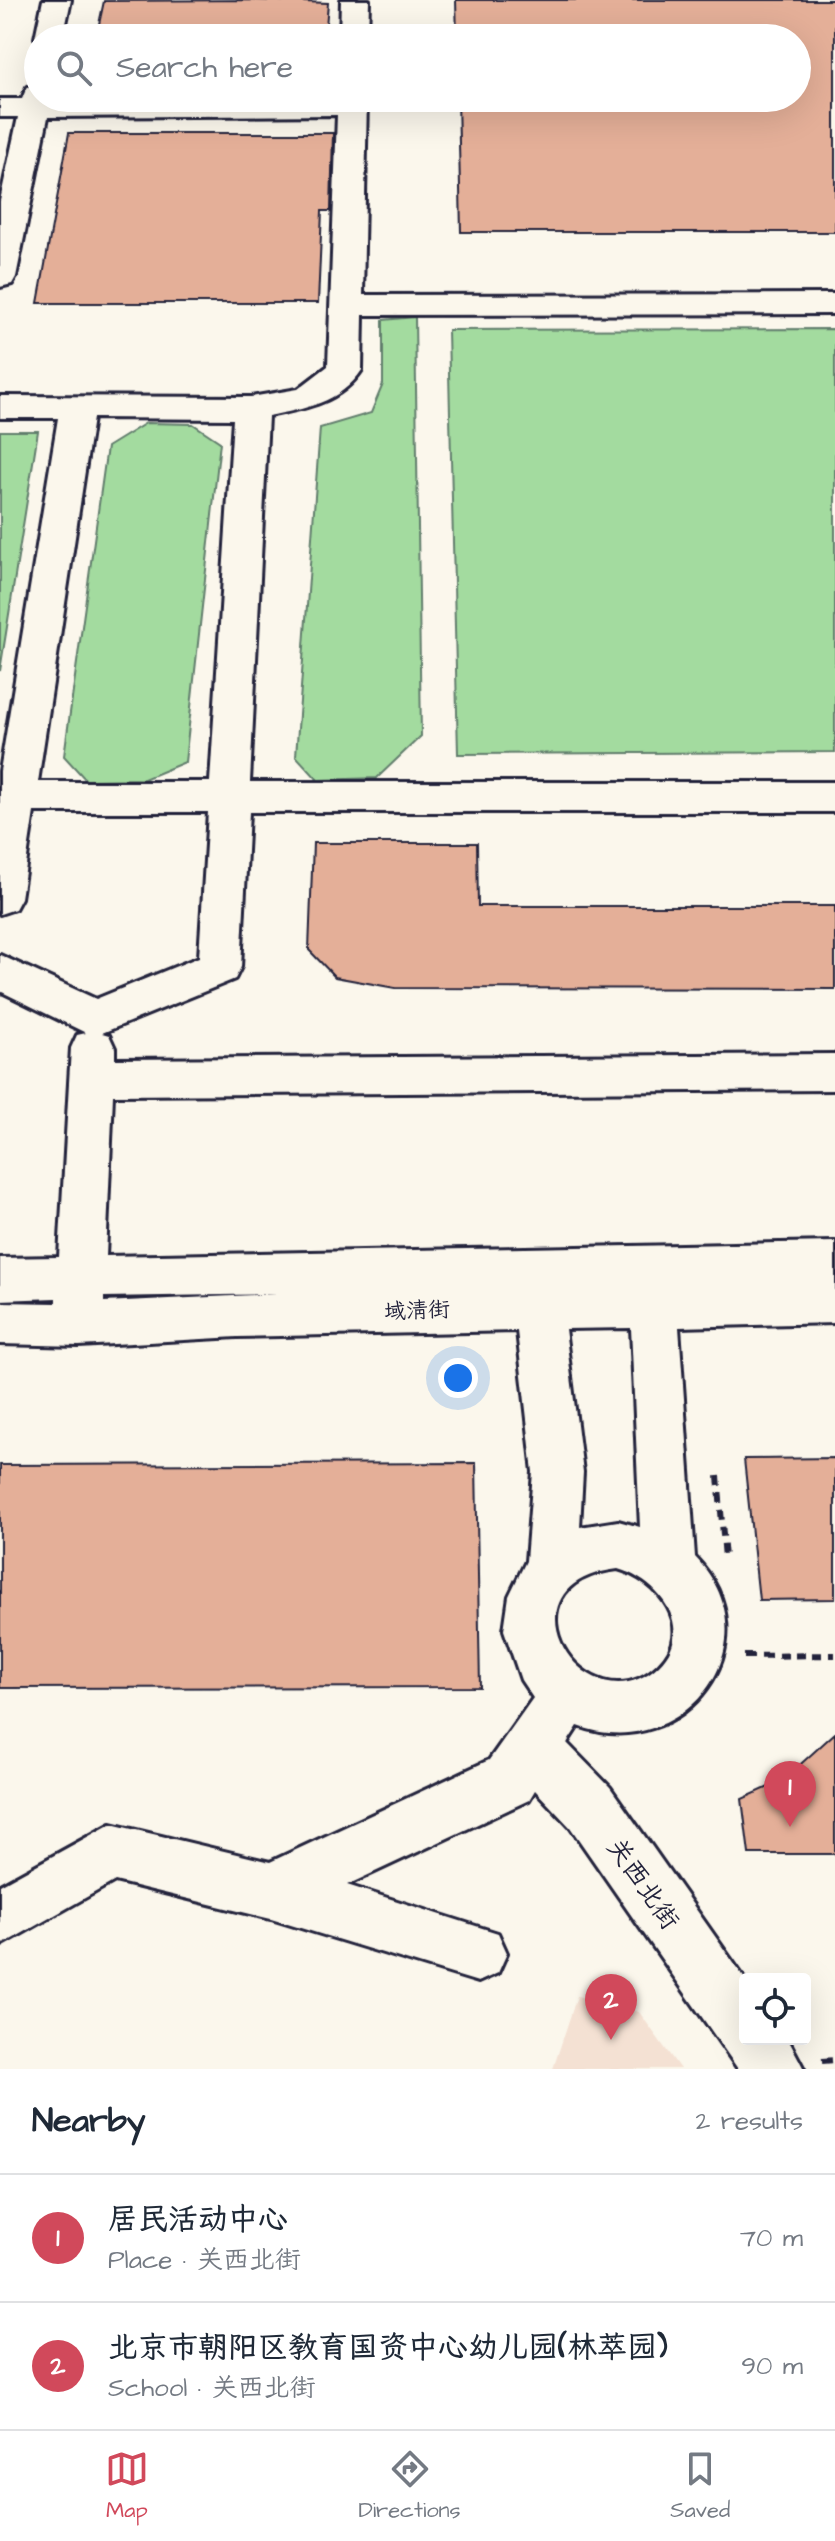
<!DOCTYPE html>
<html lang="en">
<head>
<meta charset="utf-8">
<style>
  :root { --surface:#fff; --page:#f6f6f7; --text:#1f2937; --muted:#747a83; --line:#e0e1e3; --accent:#d1495b }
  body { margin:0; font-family:"Architects Daughter","LXGW WenKai TC",sans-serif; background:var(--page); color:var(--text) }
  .controls { position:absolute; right:24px; bottom:24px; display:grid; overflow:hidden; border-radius:8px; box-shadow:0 8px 32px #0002 }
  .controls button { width:72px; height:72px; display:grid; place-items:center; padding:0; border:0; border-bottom:2px solid var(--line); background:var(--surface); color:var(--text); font:40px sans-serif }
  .you { position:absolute; left:458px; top:1378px; width:28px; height:28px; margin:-20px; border:6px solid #fff; border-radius:50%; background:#1a73e8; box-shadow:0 0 0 12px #1a73e833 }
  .badge { display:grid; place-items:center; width:52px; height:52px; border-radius:50%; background:var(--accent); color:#fff; font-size:26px; font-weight:700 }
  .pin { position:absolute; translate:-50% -66px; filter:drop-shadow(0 2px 4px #0008) }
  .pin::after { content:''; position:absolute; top:42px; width:28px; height:24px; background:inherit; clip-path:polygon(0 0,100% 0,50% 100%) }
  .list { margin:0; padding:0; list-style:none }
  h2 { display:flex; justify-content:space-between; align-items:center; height:104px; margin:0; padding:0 32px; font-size:34px }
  h2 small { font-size:26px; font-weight:400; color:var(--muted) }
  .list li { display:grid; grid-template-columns:52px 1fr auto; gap:24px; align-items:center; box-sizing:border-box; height:128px; padding:0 32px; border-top:2px solid var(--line) }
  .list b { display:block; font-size:30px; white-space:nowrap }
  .list p { margin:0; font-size:26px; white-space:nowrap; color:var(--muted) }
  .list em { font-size:26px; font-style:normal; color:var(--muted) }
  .icon { flex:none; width:44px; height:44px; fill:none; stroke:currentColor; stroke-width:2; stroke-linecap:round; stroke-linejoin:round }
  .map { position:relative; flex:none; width:835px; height:2069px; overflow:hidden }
  .search { position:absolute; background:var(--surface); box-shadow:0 8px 32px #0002; left:24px; right:24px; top:24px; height:88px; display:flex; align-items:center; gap:20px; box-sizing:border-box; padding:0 28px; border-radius:44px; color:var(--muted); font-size:30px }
  .sheet { height:360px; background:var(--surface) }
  nav { display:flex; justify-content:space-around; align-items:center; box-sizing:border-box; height:112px; border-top:2px solid var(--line); background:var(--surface); font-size:22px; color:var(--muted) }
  nav a { display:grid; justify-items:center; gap:4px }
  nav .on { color:var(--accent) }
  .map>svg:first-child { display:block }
  .built { fill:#f4e1d3 }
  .green { fill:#a3db9f; stroke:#627e6d; stroke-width:2 }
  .building { fill:#e4af98; stroke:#22223b; stroke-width:2 }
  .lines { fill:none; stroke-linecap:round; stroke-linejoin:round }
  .minor-casing { stroke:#22223b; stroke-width:6 }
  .path { stroke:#22223b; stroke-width:6; stroke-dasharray:10 7; stroke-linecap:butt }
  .minor { fill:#fbf7ec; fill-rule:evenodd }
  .labels { text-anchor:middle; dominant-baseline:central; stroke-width:8; stroke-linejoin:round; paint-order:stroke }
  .street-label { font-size:22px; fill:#22223b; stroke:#fbf7ec }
  .near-street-label { font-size:26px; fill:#22223b; stroke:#fbf7ec }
</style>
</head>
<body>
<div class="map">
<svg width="835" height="2069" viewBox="0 0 835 2069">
  <rect width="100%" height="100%" fill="#fbf7ec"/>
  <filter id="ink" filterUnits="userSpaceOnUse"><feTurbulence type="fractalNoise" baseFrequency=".0125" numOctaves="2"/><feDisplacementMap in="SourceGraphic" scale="16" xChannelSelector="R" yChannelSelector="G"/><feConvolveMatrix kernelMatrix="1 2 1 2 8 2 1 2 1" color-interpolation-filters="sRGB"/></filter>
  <g filter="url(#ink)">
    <path class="built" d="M577 1996 639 2012 680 2069H553Z"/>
    <g class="green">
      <path d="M415 317 421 736 377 778 318 780 296 756 320 428 371 413 383 384V320Z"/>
      <path d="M835 329V752L458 754 448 330Z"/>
      <path d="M146 423 193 424 220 442 185 762 144 779 86 780 64 756 107 447Z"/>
      <path d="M0 431H38L0 671Z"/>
    </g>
    <g class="building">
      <path d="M254 0 328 3 325 38H96L104 1Z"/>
      <path d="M456 0H835V232H461L458 98H797V38H457Z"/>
      <path d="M69 133H333L331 211H322L318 303H38Z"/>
      <path d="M313 843H477L478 906H835V989L395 988 335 977 309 950Z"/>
      <path d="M835 1458V1599L759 1600 744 1459Z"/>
      <path d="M476 1463 480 1687 0 1688V1465Z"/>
      <path d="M835 1733V1854H749L742 1799 782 1781Z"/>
    </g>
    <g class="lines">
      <defs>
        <g id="minor">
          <path d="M43 0H71L63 38H38V43L35 38Z"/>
          <path d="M341 0H369L368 38H340Z"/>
          <path d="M38 84V98L52 99 367 98 363 295 835 294V314L363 315 362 370C340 403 304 409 268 416L250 782H835V812H249L241 967 235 979 102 1033 109 1035 115 1048V1059L835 1054V1090L113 1095 106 1256 835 1242V1323L679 1327 695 1557C777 1642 685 1765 578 1726L567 1743 610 1787 745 1979V2039H788L804 2069H738L570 1827 535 1790 529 1800 347 1885 498 1933 507 1953 498 1973 478 1982 271 1919 115 1881 0 1946V1885L111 1824 270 1862 489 1760 533 1698 521 1680 504 1630 509 1596 526 1561 533 1472 517 1331 237 1337 79 1346 0 1344V1302L56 1303V1298L0 1300V1258L59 1257 71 1048 77 1035 86 1033 0 991V955L96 999 199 957 208 812H34L21 898 15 909 0 914V771L58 418H0V396L251 397 298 389 328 366 337 115 48 117 16 277 12 284 0 287V201L18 117H0V99H22L27 87ZM93 418 233 419 210 782H38ZM278 1294 104 1302V1297ZM631 1328 640 1527 618 1521 580 1527 583 1472 565 1329ZM618 1569C658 1580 697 1628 659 1665 587 1734 491 1583 618 1569Z"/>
        </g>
      </defs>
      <use href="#minor" class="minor-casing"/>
      <g class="path">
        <path d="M718 1476 725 1558"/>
        <path d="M744 1656 835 1655"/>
        <path d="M822 2061 835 2060"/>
      </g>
      <use href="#minor" class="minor"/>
    </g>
  </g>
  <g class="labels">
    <g class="street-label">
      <text transform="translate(417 1311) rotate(-2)">域清街</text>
    </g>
    <g class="near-street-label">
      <text transform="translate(643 1884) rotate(55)">关西北街</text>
    </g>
  </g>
</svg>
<div class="controls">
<button><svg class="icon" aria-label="locate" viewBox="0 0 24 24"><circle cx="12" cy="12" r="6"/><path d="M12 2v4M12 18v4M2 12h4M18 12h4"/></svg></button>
</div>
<div class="you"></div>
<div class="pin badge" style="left:790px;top:1827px">1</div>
<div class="pin badge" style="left:611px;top:2040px">2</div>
<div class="search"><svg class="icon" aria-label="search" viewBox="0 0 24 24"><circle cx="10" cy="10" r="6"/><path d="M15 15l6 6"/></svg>Search here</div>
</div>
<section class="sheet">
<h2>Nearby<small>2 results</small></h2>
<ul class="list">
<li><span class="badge">1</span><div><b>居民活动中心</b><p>Place · 关西北街</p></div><em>70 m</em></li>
<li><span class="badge">2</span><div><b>北京市朝阳区教育国资中心幼儿园(林萃园)</b><p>School · 关西北街</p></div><em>90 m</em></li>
</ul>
</section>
<nav>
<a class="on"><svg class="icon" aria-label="map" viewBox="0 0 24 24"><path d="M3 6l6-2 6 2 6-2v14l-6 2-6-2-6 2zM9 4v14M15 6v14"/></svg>Map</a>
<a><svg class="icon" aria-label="directions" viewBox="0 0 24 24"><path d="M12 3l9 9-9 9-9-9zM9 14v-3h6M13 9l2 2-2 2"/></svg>Directions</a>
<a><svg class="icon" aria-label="saved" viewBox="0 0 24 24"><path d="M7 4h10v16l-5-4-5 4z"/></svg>Saved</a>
</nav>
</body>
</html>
